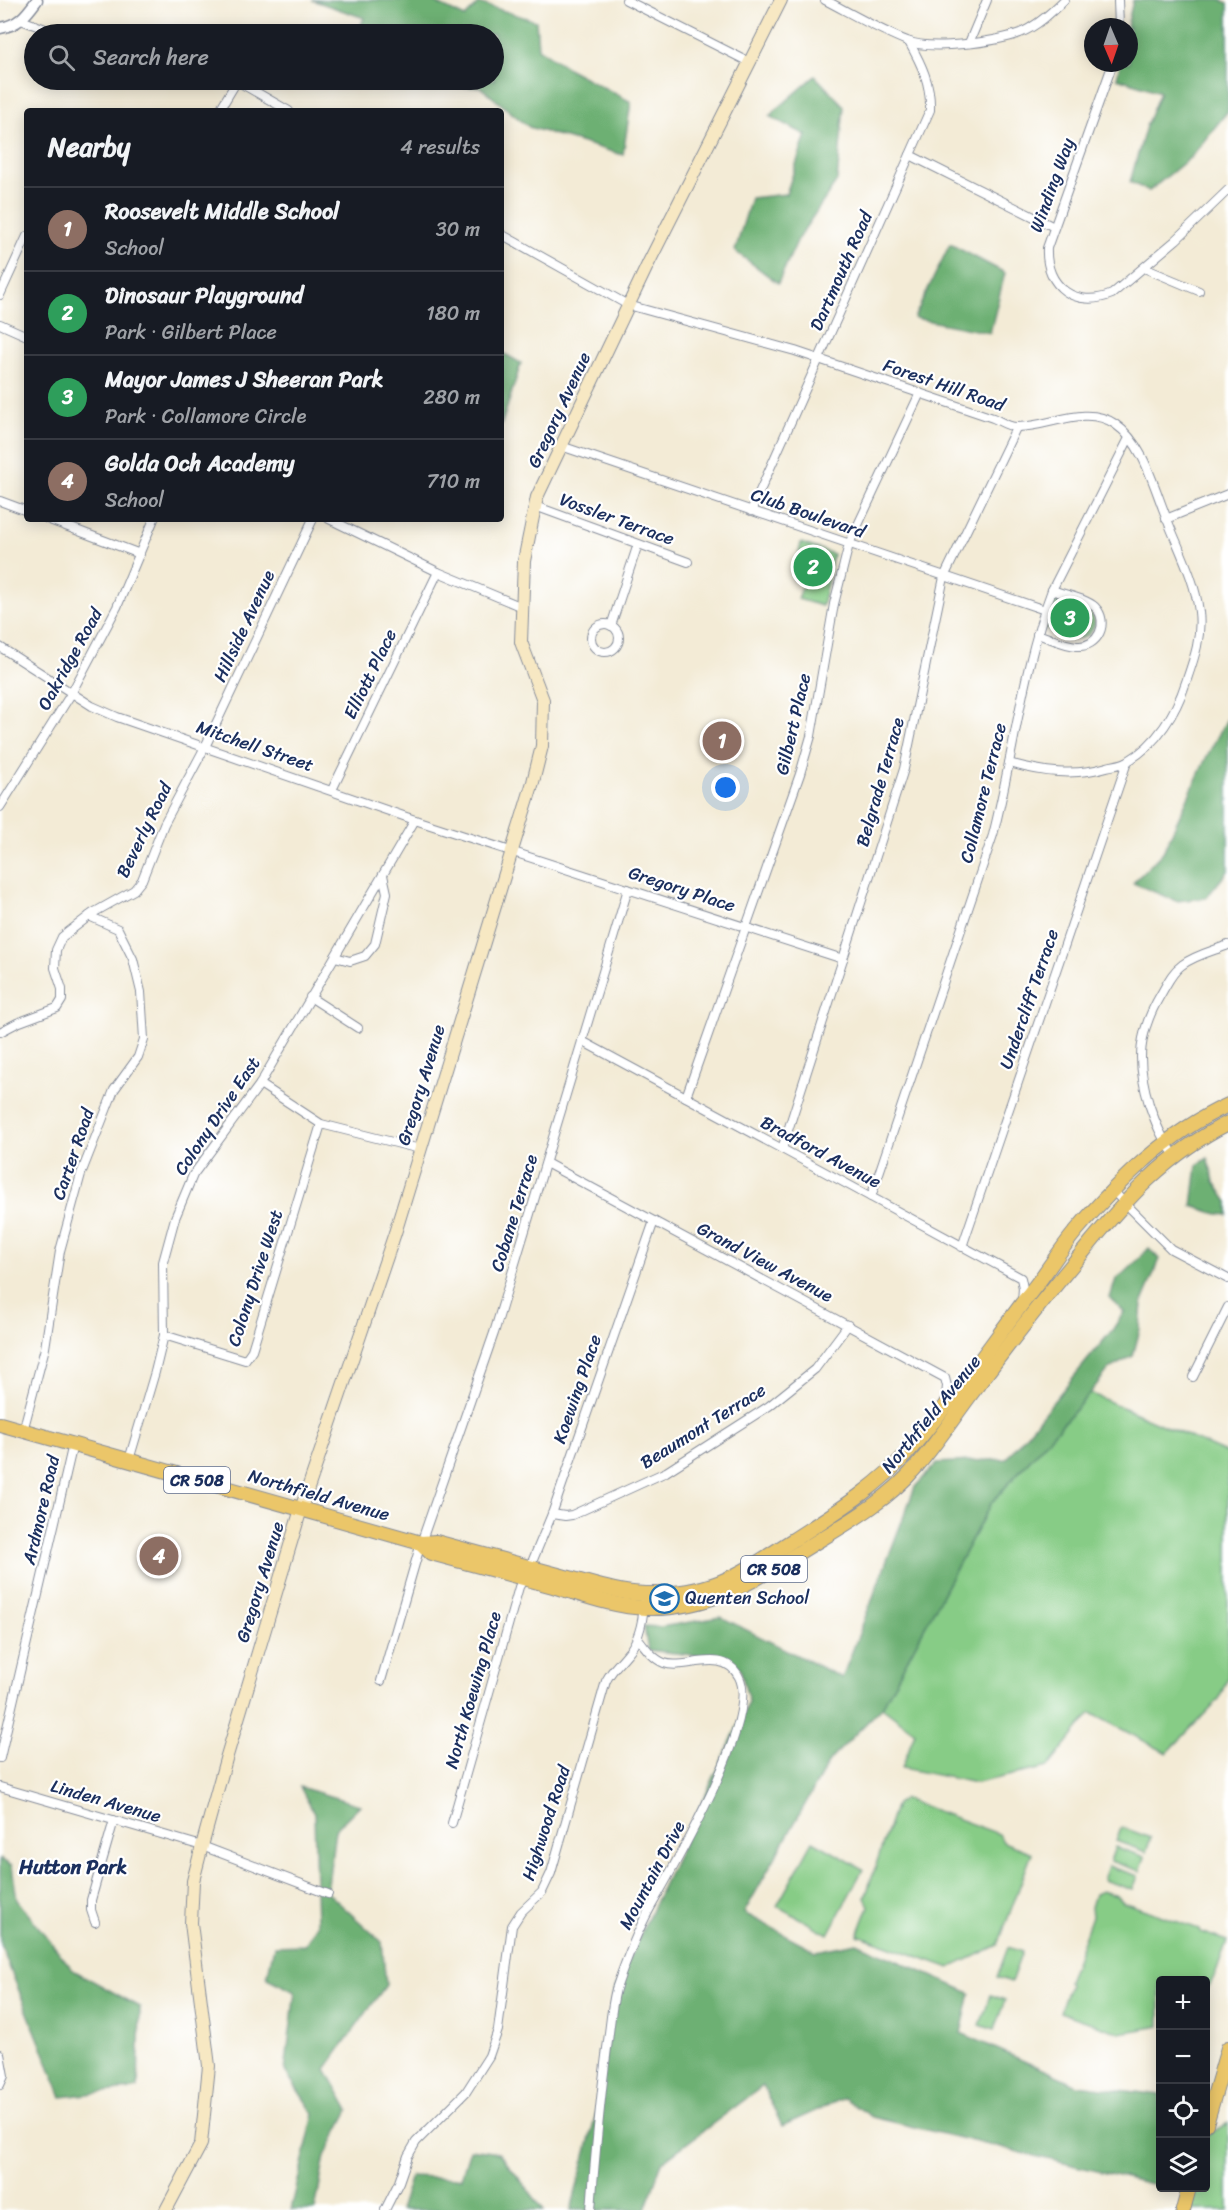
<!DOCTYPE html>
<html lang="en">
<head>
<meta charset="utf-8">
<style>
  :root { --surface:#171b24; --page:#242831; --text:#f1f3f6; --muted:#9ea1a6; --line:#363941; --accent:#d93025 }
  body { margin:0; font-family:Sriracha,sans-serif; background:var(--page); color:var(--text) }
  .controls { position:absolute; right:18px; bottom:18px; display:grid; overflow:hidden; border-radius:6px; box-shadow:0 3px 15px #0003 }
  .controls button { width:54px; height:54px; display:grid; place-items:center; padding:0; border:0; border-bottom:2px solid var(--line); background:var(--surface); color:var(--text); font:30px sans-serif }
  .compass { position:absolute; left:1084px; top:18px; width:54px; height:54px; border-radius:50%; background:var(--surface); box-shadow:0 3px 15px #0003; rotate:178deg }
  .you { position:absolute; left:726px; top:788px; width:21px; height:21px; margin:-15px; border:4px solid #fff; border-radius:50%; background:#1a73e8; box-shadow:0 0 0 9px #1a73e833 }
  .badge { display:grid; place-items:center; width:39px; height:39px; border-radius:50%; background:var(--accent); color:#fff; font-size:20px; font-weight:700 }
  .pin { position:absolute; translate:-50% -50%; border:3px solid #fff; box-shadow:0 2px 6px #0006 }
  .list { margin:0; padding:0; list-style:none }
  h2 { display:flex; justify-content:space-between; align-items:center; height:78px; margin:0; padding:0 24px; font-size:26px }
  h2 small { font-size:20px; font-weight:400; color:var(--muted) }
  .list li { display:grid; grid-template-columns:39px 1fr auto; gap:18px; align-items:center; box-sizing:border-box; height:84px; padding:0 24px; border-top:2px solid var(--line) }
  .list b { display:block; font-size:22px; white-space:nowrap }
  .list p { margin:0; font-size:20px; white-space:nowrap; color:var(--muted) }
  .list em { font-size:20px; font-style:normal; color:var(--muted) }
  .icon { flex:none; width:33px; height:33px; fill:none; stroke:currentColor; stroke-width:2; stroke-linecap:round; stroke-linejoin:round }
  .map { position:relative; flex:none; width:1228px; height:2210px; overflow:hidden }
  .search { position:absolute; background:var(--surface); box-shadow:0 3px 15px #0003; left:24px; top:24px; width:480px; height:66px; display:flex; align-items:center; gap:15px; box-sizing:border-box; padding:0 21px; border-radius:33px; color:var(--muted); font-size:22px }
  .panel { position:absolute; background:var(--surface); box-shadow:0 3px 15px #0003; left:24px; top:108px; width:480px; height:414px; border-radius:6px }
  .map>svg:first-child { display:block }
  .green { fill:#87cc86; stroke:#517e72; stroke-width:1.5 }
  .forest { fill:#6db073; stroke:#447068; stroke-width:1.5 }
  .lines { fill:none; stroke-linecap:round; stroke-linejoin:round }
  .minor-casing { stroke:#878d9a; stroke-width:10 }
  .tertiary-casing { stroke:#878d9a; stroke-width:13 }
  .secondary-casing { stroke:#878d9a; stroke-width:14 }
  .primary-casing { stroke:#878d9a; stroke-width:16 }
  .minor { stroke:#fff; stroke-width:8 }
  .tertiary { stroke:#fff; stroke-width:10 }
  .secondary { stroke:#f7e8c3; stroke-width:12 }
  .primary { stroke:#ebc669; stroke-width:14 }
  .labels { text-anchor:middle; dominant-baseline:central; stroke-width:4.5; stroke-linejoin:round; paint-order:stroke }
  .shield { fill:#fff; stroke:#5f6d8e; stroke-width:1.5 }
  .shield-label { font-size:16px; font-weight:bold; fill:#1b2f5e }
  .street-label { font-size:18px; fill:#1b2f5e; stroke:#fff }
  .poi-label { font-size:18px; fill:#1b2f5e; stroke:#fff; text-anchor:start }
  .neighbourhood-label { font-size:20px; font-weight:bold; fill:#1b2f5e; stroke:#fff }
</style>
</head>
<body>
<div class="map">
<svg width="1228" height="2210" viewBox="0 0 1228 2210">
  <rect width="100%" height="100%" fill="#fff"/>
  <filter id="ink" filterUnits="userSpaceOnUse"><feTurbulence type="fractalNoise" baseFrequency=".0167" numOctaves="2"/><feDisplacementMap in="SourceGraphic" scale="12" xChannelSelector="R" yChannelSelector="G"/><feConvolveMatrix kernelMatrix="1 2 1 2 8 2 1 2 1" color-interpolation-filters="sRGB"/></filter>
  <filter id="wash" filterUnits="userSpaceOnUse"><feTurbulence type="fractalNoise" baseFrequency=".008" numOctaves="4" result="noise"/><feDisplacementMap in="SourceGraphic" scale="24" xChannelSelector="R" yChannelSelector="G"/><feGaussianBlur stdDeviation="1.35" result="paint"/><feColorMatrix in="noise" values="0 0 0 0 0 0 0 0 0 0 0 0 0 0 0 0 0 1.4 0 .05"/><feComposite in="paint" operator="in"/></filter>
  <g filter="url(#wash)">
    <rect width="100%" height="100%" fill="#f3ebd6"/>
    <g class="green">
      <path d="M801 543 833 554 822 606 798 599 803 584 794 579Z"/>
      <path d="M1056 598C1072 603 1090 605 1095 623 1088 649 1063 635 1046 628L1045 625 1053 599Z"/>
      <path d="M1090 1393 1228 1454V1677L1219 1699 1167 1753 1091 1713 1048 1767 976 1783 902 1768 915 1732 882 1707 991 1503Z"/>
      <path d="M904 1799 999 1834 1003 1842 1032 1853 998 1945 950 1968 858 1935 869 1906 865 1898 896 1804Z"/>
      <path d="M1121 1827 1151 1838 1146 1852 1116 1841Z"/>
      <path d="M813 1841 863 1869 828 1934 777 1906Z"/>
      <path d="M1115 1847 1145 1857 1140 1871 1110 1861Z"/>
      <path d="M1108 1866 1138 1876 1133 1890 1103 1880Z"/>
      <path d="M1102 1891 1117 1896 1123 1902 1199 1929 1200 1932 1227 1941 1215 1975 1206 1992V1980H1160V2026L1120 2033 1060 2012 1069 1985 1068 1982 1092 1916 1091 1907 1095 1894Z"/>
      <path d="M1008 1947 1022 1952 1011 1982 997 1977Z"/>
      <path d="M991 1995 1005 2000 994 2030 980 2025Z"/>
      <path d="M1228 2123V2210H1190L1195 2188H1206V2143L1207 2135Z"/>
    </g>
    <g class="forest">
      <path d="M312 0H430L465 17 479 3 536 21 538 48 571 70 631 102 623 155 529 127 480 87 380 88 364 80H494V34H357L364 18Z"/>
      <path d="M1133 0H1221L1228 3V111L1191 157 1149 191 1130 182 1146 126 1160 92 1117 78 1120 63H1129V27H1127Z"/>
      <path d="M815 76 844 106 837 181 799 237 778 283 735 251 751 198 786 194 806 135 769 116Z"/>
      <path d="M950 244 1005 273 990 333 914 318Z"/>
      <path d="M501 352 521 363 501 426Z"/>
      <path d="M1228 717V871L1206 898 1176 901 1133 883 1163 852 1207 756Z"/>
      <path d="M1208 1158 1214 1181 1228 1202V1215L1217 1214 1192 1206 1197 1165Z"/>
      <path d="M1149 1248 1160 1259 1142 1302 1140 1329 1133 1356 1109 1369 1090 1393 991 1503 882 1707 830 1760 744 1913 816 1951 857 1943 970 1993 961 2033 1078 2085 1160 2095V2186L872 2117 844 2098 782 2126 763 2086 662 2162 645 2210H571L596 2114 614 1991 749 1702 740 1668 728 1659 648 1650 644 1626 660 1627 721 1617 842 1678 915 1487 937 1463 1006 1459 1113 1329 1124 1312 1110 1298 1116 1279 1129 1269Z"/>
      <path d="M300 1787 360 1805 335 1830 327 1892 382 1942 386 1985 326 2069 349 2110 325 2156 315 2210H291L314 2114 285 2071 295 1992 267 1978 274 1946 305 1945 317 1925 314 1813Z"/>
      <path d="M0 1859 12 1866 17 1900 73 1970 140 2007 138 2088 62 2097 0 1944Z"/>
      <path d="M470 2149 499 2153 544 2210H400L411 2176 461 2178Z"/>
    </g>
  </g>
  <g filter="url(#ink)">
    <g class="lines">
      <defs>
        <g id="minor">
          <path d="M626 0 749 62"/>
          <path d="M825 0C852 14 879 30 907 41 930 51 996 42 1020 33 1037 26 1051 13 1064 0"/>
          <path d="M1118 0 1119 27"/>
          <path d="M21 20 59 34"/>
          <path d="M969 43 987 0"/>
          <path d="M1113 63 1047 248C1045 287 1076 309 1112 294L1176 240 1228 190"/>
          <path d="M235 80 289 111"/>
          <path d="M219 111 237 81"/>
          <path d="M910 155 1054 227"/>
          <path d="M501 234 628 305 795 351 993 418C1000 421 1010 428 1018 427 1050 427 1085 404 1115 424 1143 443 1153 484 1165 514 1177 546 1195 578 1199 612 1202 637 1194 659 1186 682 1176 713 1157 744 1128 761 1122 765 1114 765 1107 767 1073 777 1043 772 1009 763"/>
          <path d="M1144 268 1199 291"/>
          <path d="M0 295 27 236"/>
          <path d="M0 324 27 336"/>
          <path d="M561 446 1045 610"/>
          <path d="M0 501 27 511"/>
          <path d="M535 506 688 562"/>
          <path d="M751 511 930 110C931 84 922 65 909 42"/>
          <path d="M47 519 140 554"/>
          <path d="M329 519 438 572 522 607"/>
          <path d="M1166 519 1228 494"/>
          <circle cx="605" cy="638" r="14"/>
          <path d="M611 626 638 544"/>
          <path d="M1037 634C1050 638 1064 645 1077 646 1098 648 1110 622 1095 607 1085 598 1065 595 1052 590"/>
          <path d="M0 647 92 706 117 717 415 820 843 959"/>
          <path d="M332 790 438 572"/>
          <path d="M0 807 71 694 117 607 154 519"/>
          <path d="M335 957 350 961 365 956 375 944 387 893 383 875"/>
          <path d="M310 997 358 1028"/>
          <path d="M0 1032 17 1023 57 1008 62 1000V989L55 968 56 950 62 937 93 913 134 890 142 880 164 824 205 747 313 519"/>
          <path d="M582 1041 1021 1278 1023 1288 1022 1301"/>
          <path d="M260 1084 321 1124 420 1149"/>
          <path d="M686 1097 800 774 811 736 834 604 849 544 920 393"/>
          <path d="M782 1149 904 769 944 577 1016 428"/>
          <path d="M1176 1156C1162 1140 1156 1124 1149 1104 1136 1062 1138 1033 1161 994 1167 984 1172 972 1182 965 1195 955 1213 951 1228 945"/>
          <path d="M546 1163 945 1378 947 1386 945 1404"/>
          <path d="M1113 1191 1171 1249 1228 1279"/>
          <path d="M871 1197 993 835C1014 754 1022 669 1052 590L1129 438"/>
          <path d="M962 1247 1127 762"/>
          <path d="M164 1335 245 1360 252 1350 321 1124"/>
          <path d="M1193 1377 1228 1307"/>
          <path d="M23 1431 45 1348 60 1251 81 1174 114 1090 138 1057 144 1039 141 992 133 959 118 929 89 916"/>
          <path d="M129 1460 155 1372 164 1335 163 1262 175 1218 193 1175 260 1084 415 820"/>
          <path d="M552 1514 565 1516 572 1515 666 1472 769 1406 815 1369 848 1325"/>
          <path d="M381 1681 421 1543 494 1333 628 889"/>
          <path d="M0 1758 73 1444"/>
          <path d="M0 1787 202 1846 328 1894"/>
          <path d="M452 1823 519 1587 530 1567 552 1514 654 1221"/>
          <path d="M95 1922 91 1910V1900L114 1820"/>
          <path d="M0 2054 4 2076 0 2085"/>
          <path d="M385 2210 399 2182 408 2156 416 2142 466 2092 489 2056 498 2030 512 1926 521 1912 542 1892 551 1873 606 1681C613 1668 618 1665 627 1654 639 1641 643 1621 644 1603"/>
          <path d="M591 2210C595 2156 600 2102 607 2048 610 2029 611 2008 616 1989 625 1963 636 1934 649 1910 672 1869 761 1719 739 1677 723 1646 685 1671 664 1663 653 1659 645 1647 638 1638"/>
        </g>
        <path id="tertiary" d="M0 28C19 25 26 15 37 0"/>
        <path id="secondary" d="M166 2210 201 2144 209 2066 191 1923 193 1881 202 1846 226 1759 301 1509 395 1233 533 782 542 746 543 700 521 642 524 561 537 497 649 262 781 0"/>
        <g id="primary">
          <path d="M0 1424 421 1543 436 1542C478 1553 520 1565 562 1576 589 1583 617 1593 645 1594 712 1595 739 1575 793 1540 833 1514 875 1489 908 1452 953 1400 992 1343 1033 1289 1048 1270 1060 1250 1075 1232 1118 1181 1167 1133 1228 1105"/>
          <path d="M421 1543 431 1553C472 1564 512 1575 553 1586 583 1595 614 1607 646 1608 702 1610 749 1585 795 1555 836 1529 884 1505 916 1467 936 1444 953 1418 971 1394 1007 1346 1044 1298 1083 1252 1126 1199 1166 1154 1228 1123"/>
          <path d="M1206 2124 1228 2048"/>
          <path d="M1183 2210 1189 2188"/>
        </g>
      </defs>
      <use href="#minor" class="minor-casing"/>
      <use href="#tertiary" class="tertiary-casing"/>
      <use href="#secondary" class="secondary-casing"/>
      <use href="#primary" class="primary-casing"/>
      <use href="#minor" class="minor"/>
      <use href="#tertiary" class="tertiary"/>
      <use href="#secondary" class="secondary"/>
      <use href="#primary" class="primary"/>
    </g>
  </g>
  <defs>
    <symbol id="school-ring" viewBox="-11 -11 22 22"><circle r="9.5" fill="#fff" stroke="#1f6fb2" stroke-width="1.5"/><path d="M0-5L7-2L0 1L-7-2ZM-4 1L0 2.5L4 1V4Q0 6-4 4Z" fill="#1f6fb2"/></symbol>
  </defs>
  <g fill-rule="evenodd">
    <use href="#school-ring" x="648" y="1582" width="33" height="33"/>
  </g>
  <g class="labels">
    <g class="shield">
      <rect x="164" y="1467" width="66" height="26" rx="4.5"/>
      <rect x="741" y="1556" width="66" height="26" rx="4.5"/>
    </g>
    <g class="shield-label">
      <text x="197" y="1480">CR 508</text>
      <text x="774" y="1569">CR 508</text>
    </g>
    <g class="street-label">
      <text transform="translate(1052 185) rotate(-70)">Winding Way</text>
      <text transform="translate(841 271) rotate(-66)">Dartmouth Road</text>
      <text transform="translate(944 385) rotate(19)">Forest Hill Road</text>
      <text transform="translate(559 410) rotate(-65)">Gregory Avenue</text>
      <text transform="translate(808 513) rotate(19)">Club Boulevard</text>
      <text transform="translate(617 519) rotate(20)">Vossler Terrace</text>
      <text transform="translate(244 626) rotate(-65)">Hillside Avenue</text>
      <text transform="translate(70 659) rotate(-61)">Oakridge Road</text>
      <text transform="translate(370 674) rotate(-64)">Elliott Place</text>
      <text transform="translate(793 724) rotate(-77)">Gilbert Place</text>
      <text transform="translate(255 746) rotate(19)">Mitchell Street</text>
      <text transform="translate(880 782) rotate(-74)">Belgrade Terrace</text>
      <text transform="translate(983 793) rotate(-76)">Collamore Terrace</text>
      <text transform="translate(144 830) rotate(-64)">Beverly Road</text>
      <text transform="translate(682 889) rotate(18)">Gregory Place</text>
      <text transform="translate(1029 999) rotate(-71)">Undercliff Terrace</text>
      <text transform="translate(421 1085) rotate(-73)">Gregory Avenue</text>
      <text transform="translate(217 1116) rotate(-56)">Colony Drive East</text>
      <text transform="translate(821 1152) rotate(28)">Bradford Avenue</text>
      <text transform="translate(73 1154) rotate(-71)">Carter Road</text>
      <text transform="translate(514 1213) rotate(-73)">Cobane Terrace</text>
      <text transform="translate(765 1262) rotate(28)">Grand View Avenue</text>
      <text transform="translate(255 1278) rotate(-72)">Colony Drive West</text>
      <text transform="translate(577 1389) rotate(-71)">Koewing Place</text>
      <text transform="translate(931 1414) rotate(-51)">Northfield Avenue</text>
      <text transform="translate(703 1426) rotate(-32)">Beaumont Terrace</text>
      <text transform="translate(319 1495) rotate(16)">Northfield Avenue</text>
      <text transform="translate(41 1510) rotate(-77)">Ardmore Road</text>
      <text transform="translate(260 1582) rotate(-73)">Gregory Avenue</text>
      <text transform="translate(473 1690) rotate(-74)">North Koewing Place</text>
      <text transform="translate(106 1801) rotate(16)">Linden Avenue</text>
      <text transform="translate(546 1823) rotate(-72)">Highwood Road</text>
      <text transform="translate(652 1875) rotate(-62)">Mountain Drive</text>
    </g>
    <g class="poi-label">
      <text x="685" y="1598">Quenten School</text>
    </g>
    <g class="neighbourhood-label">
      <text x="73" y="1867">Hutton Park</text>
    </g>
  </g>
</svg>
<div class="controls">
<button>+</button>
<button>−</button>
<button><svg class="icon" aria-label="locate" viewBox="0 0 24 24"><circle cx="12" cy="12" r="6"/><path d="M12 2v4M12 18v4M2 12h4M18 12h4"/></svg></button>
<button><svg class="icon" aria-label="layers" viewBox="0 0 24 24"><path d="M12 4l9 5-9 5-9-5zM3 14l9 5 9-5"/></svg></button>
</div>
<svg class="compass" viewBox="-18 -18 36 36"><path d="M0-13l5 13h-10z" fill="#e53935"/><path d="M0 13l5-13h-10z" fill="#9ea1a6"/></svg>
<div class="you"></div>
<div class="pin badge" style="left:722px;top:741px;background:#8d6e63">1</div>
<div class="pin badge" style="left:813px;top:567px;background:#2e9e5b">2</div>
<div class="pin badge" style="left:1070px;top:618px;background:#2e9e5b">3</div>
<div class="pin badge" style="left:159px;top:1556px;background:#8d6e63">4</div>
<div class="search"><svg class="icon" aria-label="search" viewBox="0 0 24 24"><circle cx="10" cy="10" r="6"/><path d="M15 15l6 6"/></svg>Search here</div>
<section class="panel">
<h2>Nearby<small>4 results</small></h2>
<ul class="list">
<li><span class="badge" style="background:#8d6e63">1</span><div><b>Roosevelt Middle School</b><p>School</p></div><em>30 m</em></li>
<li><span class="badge" style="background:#2e9e5b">2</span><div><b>Dinosaur Playground</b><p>Park · Gilbert Place</p></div><em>180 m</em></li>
<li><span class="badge" style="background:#2e9e5b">3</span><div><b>Mayor James J Sheeran Park</b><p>Park · Collamore Circle</p></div><em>280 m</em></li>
<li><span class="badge" style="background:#8d6e63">4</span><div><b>Golda Och Academy</b><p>School</p></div><em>710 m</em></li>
</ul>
</section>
</div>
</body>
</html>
